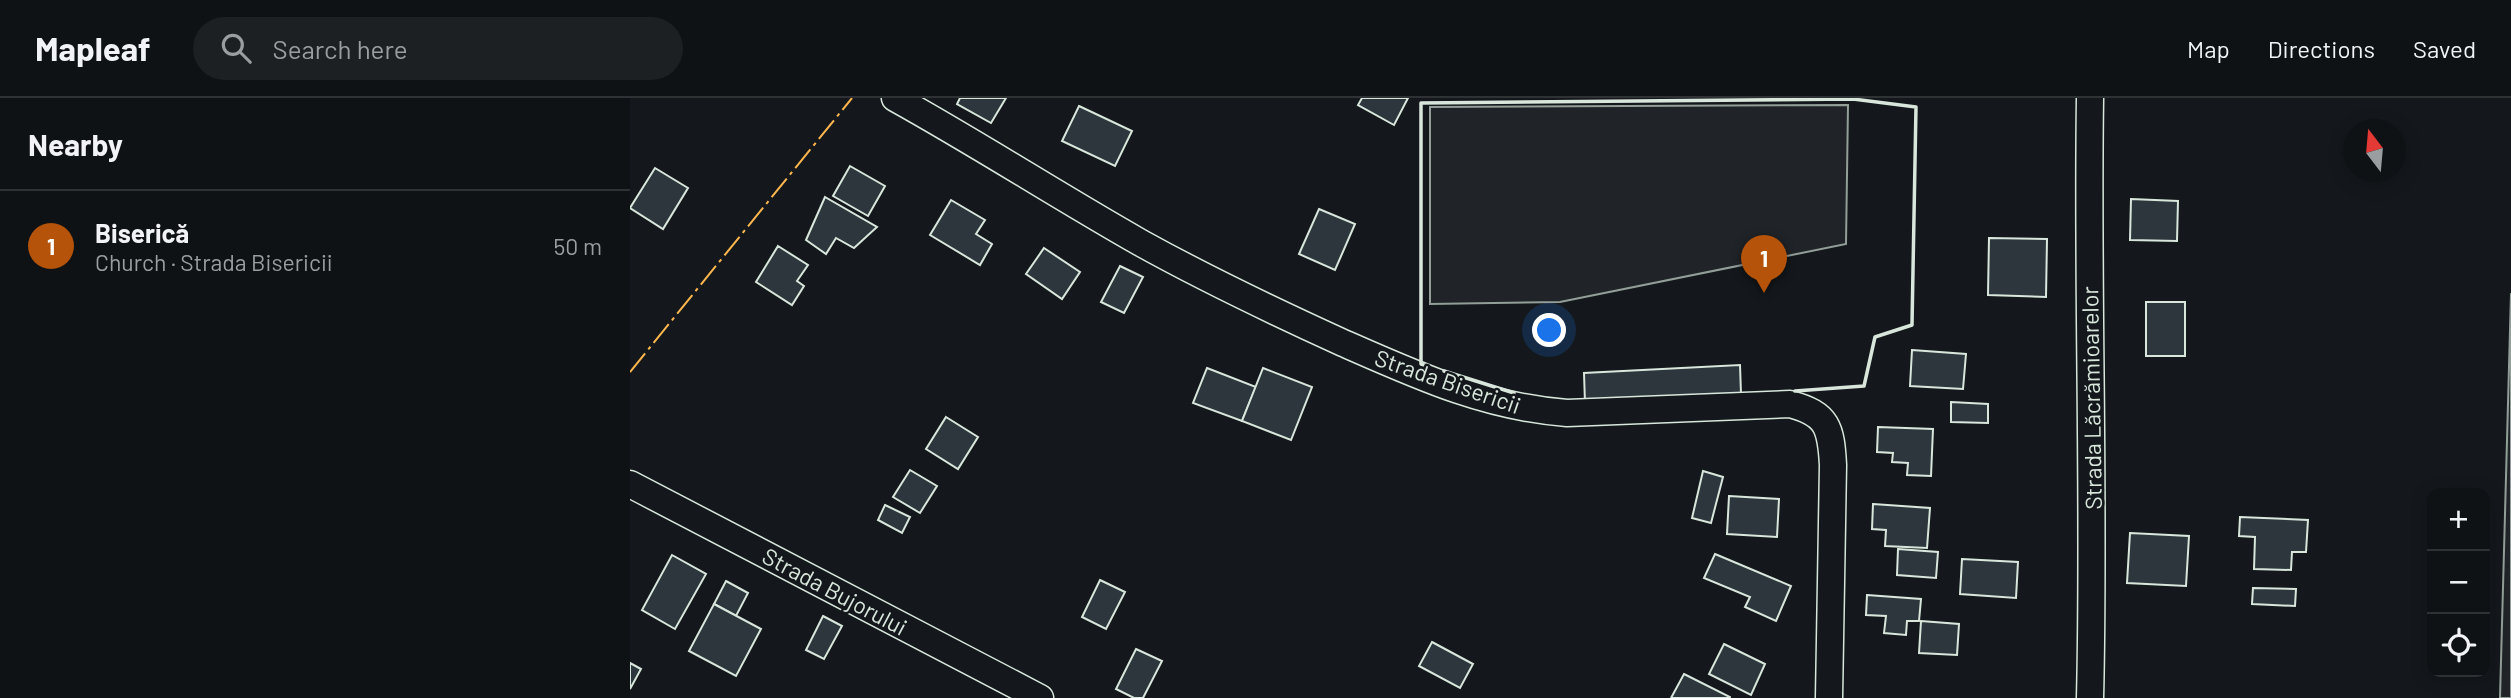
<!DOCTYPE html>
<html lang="en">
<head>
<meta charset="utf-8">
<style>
  :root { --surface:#0f1215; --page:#1d2022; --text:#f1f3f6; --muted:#9b9ea0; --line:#2f3234; --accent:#b45309 }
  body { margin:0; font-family:Barlow,sans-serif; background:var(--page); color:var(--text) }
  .controls { position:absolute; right:21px; bottom:21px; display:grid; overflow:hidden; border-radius:14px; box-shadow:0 4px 18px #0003 }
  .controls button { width:63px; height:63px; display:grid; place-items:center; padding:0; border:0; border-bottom:2px solid var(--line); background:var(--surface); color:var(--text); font:35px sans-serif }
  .compass { position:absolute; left:1713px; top:21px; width:63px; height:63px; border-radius:50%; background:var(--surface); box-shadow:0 4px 18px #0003; rotate:344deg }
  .you { position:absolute; left:920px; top:233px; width:24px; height:24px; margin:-18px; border:5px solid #fff; border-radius:50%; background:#1a73e8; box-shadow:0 0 0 10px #1a73e833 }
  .badge { display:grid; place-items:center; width:46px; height:46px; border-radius:50%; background:var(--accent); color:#fff; font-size:23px; font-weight:700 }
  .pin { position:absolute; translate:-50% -58px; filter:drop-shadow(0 2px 4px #0008) }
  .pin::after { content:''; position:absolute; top:37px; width:24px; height:21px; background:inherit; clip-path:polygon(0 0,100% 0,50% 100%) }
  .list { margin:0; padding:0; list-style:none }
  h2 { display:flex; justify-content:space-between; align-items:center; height:91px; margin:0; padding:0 28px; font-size:30px }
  h2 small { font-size:23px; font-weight:400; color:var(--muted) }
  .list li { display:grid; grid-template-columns:46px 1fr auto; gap:21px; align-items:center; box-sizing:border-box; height:112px; padding:0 28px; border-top:2px solid var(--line) }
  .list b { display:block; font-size:26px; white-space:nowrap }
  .list p { margin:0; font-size:23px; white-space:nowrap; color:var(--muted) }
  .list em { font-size:23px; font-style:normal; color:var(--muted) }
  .icon { flex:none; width:38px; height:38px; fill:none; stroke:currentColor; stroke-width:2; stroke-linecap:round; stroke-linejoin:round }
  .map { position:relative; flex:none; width:1881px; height:600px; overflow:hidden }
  header { display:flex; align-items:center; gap:42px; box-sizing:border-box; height:98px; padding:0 35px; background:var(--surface); border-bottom:2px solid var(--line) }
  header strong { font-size:33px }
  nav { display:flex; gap:38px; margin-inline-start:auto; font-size:24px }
  .search { width:490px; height:63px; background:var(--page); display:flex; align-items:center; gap:18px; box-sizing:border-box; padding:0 24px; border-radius:38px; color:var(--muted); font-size:26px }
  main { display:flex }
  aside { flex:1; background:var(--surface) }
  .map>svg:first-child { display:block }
  .green { fill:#202428; stroke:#939e99; stroke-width:2 }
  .building { fill:#2c363c; stroke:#d8e6dc; stroke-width:2 }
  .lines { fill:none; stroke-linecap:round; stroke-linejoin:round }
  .street-casing { stroke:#d8e6dc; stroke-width:29 }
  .street { stroke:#14181c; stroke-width:26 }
  .wall { stroke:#d8e6dc; stroke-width:3.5 }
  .power { stroke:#ffb74d; stroke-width:2; stroke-dasharray:24 5 3.5 5; stroke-linecap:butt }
  .labels { text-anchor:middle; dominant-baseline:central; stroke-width:5; stroke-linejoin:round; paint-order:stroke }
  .street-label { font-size:23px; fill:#d8e6dc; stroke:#14181c }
</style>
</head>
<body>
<header>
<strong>Mapleaf</strong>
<div class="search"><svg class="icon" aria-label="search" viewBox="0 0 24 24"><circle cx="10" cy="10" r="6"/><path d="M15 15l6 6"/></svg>Search here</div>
<nav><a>Map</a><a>Directions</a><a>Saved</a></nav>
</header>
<main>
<aside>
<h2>Nearby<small></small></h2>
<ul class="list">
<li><span class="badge">1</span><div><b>Biserică</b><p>Church · Strada Bisericii</p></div><em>50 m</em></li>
</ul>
</aside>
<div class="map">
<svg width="1881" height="600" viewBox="0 0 1881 600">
  <rect width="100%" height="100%" fill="#14181c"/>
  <g class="green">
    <path d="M1218 7 1216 146 930 204 800 206V9Z"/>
    <path d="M1881 195V600H1870Z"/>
  </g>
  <g class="building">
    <path d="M330 0H376L361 25 327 6Z"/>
    <path d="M732 0H778L764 27 728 7Z"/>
    <path d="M449 8 502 33 485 68 432 43Z"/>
    <path d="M220 68 255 88 238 118 203 98Z"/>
    <path d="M25 70 58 90 33 131 0 110Z"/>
    <path d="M195 99 247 129 224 150 206 140 196 156 176 142Z"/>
    <path d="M1501 101 1548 103 1547 143 1500 142Z"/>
    <path d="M321 102 355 122 346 136 362 146 350 167 300 137Z"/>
    <path d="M689 111 725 126 705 172 669 156Z"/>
    <path d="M1359 140 1417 141 1416 199 1358 197Z"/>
    <path d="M148 148 178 167 167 183 174 188 162 207 126 184Z"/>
    <path d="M414 150 450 174 432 201 396 176Z"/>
    <path d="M490 168 513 179 494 215 471 204Z"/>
    <rect x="1516" y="204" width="39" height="54"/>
    <path d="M1282 252 1336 256 1333 291 1280 288Z"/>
    <path d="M1110 267 1111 296 955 305 954 275Z"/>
    <path d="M577 270 626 289 612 323 563 305Z"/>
    <path d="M633 270 682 289 661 342 612 323Z"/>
    <path d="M1321 304 1358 306V325L1321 324Z"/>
    <path d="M316 319 348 339 328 371 296 351Z"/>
    <path d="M1248 329 1303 331 1301 378 1277 377 1278 365 1262 364 1263 355 1247 354Z"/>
    <path d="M280 372 307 388 290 415 263 399Z"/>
    <path d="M1073 373 1093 379 1081 425 1062 420Z"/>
    <path d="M1099 398 1149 401 1147 439 1097 436Z"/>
    <path d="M1243 406 1300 410 1297 450 1255 448 1256 432 1242 431Z"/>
    <path d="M255 407 280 419 272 435 248 422Z"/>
    <path d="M1610 419 1678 422 1676 454H1662L1661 472 1624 471 1625 439 1609 438Z"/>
    <path d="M1500 435 1559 438 1556 488 1497 485Z"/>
    <path d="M1268 451 1308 454 1306 480 1267 477Z"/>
    <path d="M1085 456 1161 488 1146 523 1115 509 1120 499 1074 480Z"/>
    <path d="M42 457 76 476 45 531 12 512Z"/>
    <path d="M1332 461 1388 464 1386 500 1330 496Z"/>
    <path d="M470 482 495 494 476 531 452 519Z"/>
    <path d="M96 483 118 495 106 518 84 506Z"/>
    <path d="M1623 490 1666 491 1665 508 1622 506Z"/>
    <path d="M1237 497 1291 501 1289 523H1277L1276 537 1254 535 1256 518 1236 517Z"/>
    <path d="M84 506 131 531 106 578 59 553Z"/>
    <path d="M193 518 212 528 194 561 176 552Z"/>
    <path d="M1291 523 1329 526 1327 557 1289 555Z"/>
    <path d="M802 544 843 566 830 590 789 568Z"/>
    <path d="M1094 546 1135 566 1121 597 1079 576Z"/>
    <path d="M506 551 532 563 513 600H504L486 591Z"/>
    <path d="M0 565 11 571 0 591Z"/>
    <path d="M1054 576 1100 599V600H1041Z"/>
  </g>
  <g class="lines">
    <defs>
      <g id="street">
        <path d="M265 0C348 46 428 98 511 145 576 181 643 213 711 244 786 277 855 309 937 315L1160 306C1198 316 1201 330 1203 367L1199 600"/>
        <path d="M1460 0C1457 200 1465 400 1460 600"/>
        <path d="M0 386 410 600"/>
      </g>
    </defs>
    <use href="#street" class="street-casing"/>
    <use href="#street" class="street"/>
    <g class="wall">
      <path d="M794 267 791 266V5L1223 1 1286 9 1282 227 1245 239 1234 288 1165 293"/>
      <path d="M814 273 884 295"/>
    </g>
    <path class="power" d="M0 274 222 0"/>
  </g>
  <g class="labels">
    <g class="street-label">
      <text transform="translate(818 283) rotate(19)">Strada Bisericii</text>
      <text transform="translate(1461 300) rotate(-91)">Strada Lăcrămioarelor</text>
      <text transform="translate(205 493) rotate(28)">Strada Bujorului</text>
    </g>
  </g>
</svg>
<div class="controls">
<button>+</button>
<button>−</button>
<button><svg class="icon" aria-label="locate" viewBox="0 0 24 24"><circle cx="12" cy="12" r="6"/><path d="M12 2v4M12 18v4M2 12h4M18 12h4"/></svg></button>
</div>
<svg class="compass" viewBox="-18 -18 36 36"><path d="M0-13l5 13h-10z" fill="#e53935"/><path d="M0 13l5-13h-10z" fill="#9b9ea0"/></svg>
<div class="you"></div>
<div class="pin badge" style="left:1134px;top:195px">1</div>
</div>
</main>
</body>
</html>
